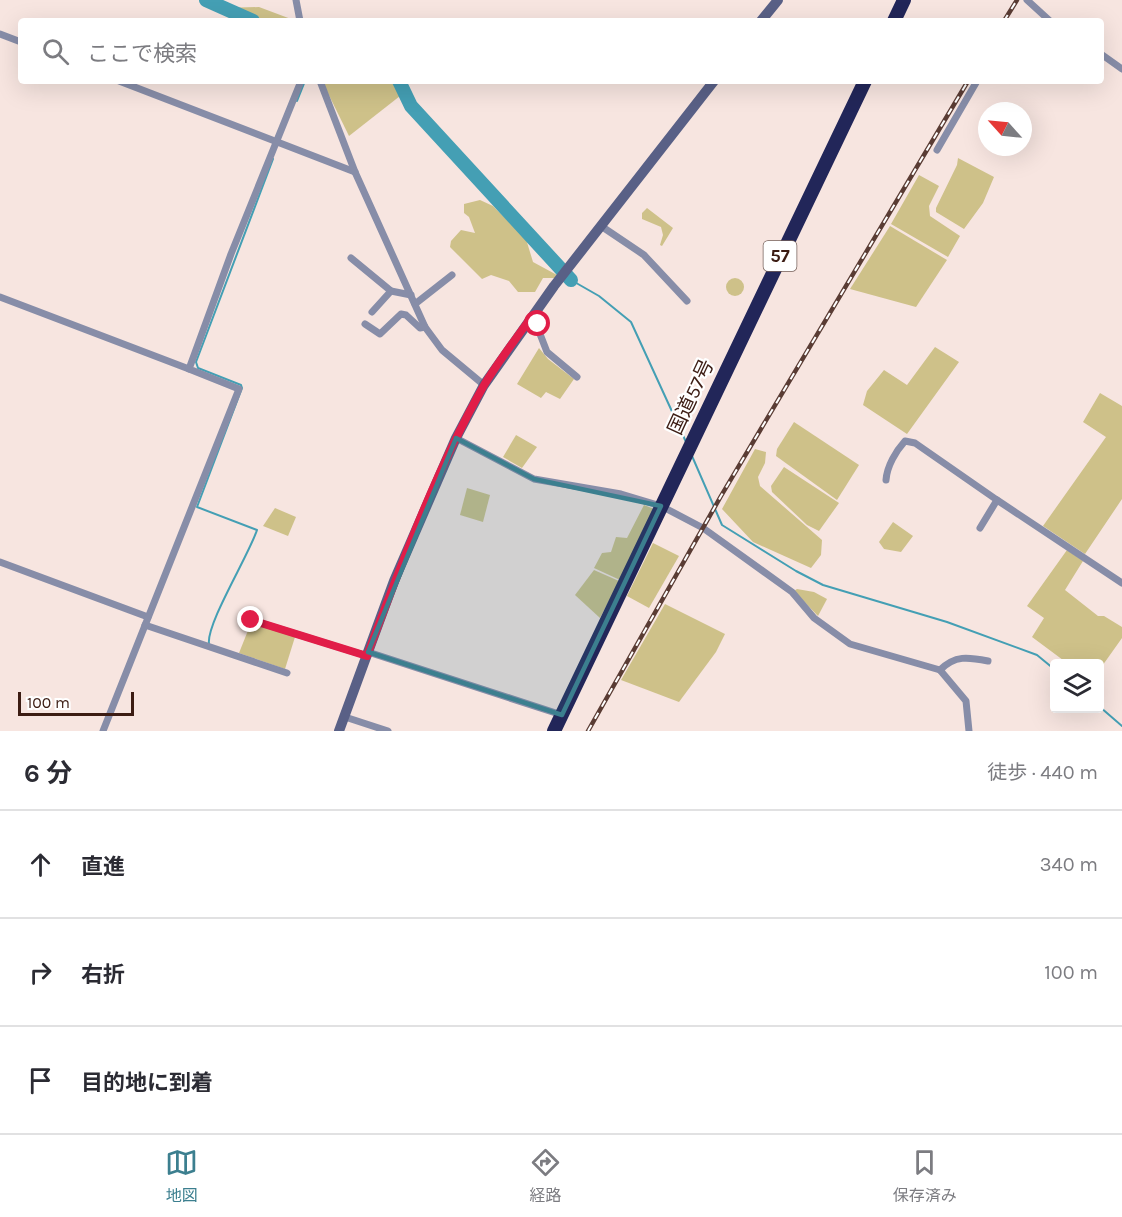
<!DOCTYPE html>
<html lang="ja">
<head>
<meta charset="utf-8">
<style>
  :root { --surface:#fff; --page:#f7f7f7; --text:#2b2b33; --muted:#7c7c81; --line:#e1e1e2; --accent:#3c7f8f }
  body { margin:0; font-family:Karla,"Noto Sans JP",sans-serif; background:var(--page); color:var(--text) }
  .controls { position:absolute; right:18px; bottom:18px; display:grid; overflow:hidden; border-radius:6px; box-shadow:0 6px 24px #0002 }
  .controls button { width:54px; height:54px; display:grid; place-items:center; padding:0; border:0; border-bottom:2px solid var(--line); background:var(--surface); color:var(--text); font:30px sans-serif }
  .compass { position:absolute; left:978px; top:102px; width:54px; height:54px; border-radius:50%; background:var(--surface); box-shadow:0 6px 24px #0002; rotate:297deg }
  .scale { position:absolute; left:18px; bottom:15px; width:116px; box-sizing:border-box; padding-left:6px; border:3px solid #3c1c13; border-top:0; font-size:16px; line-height:21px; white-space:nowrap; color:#3c1c13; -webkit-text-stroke:4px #fff; paint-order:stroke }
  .stop { position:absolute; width:18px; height:18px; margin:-14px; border:4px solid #e11d48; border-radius:50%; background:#fff }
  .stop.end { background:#e11d48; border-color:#fff; box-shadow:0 2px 6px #0008 }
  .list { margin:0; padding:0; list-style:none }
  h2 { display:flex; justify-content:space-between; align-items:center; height:78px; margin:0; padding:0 24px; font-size:26px }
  h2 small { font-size:20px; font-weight:400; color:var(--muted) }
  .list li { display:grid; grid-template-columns:39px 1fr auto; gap:18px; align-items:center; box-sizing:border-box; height:108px; padding:0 24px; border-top:2px solid var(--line) }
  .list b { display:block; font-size:22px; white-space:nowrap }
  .list em { font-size:20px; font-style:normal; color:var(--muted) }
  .icon { flex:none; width:33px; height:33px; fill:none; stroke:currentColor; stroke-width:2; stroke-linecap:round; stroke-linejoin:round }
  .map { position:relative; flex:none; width:1122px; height:731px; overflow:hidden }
  .search { position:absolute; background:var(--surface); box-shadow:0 6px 24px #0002; left:18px; right:18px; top:18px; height:66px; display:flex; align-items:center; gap:15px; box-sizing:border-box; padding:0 21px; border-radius:6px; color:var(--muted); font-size:22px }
  .sheet { height:402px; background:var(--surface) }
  nav { display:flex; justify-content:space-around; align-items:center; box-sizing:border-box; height:84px; border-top:2px solid var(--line); background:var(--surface); font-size:16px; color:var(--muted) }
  nav a { display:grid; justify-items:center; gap:3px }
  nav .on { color:var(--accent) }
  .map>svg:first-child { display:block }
  .green { fill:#cec189 }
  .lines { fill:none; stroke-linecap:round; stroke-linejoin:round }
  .stream { stroke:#449fb4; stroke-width:2 }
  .river { stroke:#449fb4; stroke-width:14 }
  .street { stroke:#878da8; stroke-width:7 }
  .secondary { stroke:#596086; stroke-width:10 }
  .highway { stroke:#222659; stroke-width:14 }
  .rail-casing { stroke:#5a3c34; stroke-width:4.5 }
  .rail { stroke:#fff; stroke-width:2; stroke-dasharray:7; stroke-linecap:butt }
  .route { stroke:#e11d48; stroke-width:8 }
  .marked { fill:#3c7f8f; fill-opacity:0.2; stroke:#3c7f8f; stroke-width:4.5; stroke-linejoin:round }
  .labels { text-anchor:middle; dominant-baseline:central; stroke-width:4.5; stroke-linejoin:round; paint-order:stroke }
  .shield { fill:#fff; stroke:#76605a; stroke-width:1.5 }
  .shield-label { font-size:18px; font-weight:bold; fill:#3c1c13 }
  .street-label { font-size:20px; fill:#3c1c13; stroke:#fff }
</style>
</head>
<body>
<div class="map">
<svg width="1122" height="731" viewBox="0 0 1122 731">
  <rect width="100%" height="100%" fill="#f7e5e0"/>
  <g class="green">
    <path d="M259 7 291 19 332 21H238L222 8Z"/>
    <path d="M322 81H396L400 96 349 136Z"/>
    <path d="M958 158 994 177 983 203 964 229 936 212V208L957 165Z"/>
    <path d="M919 175 939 186 929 206 930 216 960 236 948 257 891 224Z"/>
    <path d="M480 200 493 206 526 239 533 262 557 275 555 278H543L535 292H518L509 281 491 275 482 279 450 247 451 241 461 230 475 233 469 217 464 213V204Z"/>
    <path d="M647 208 673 228 662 246 660 245 663 235 661 227 642 219V213Z"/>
    <path d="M890 226 947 260 916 307 850 289Z"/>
    <circle cx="735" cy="287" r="9"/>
    <path d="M935 347 959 362 907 434 863 405 867 391 884 370 907 385Z"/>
    <path d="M539 348 548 359 574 379 560 399 546 392 541 398 517 384Z"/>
    <path d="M1100 393 1122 406V499L1085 554 1043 526 1106 437 1083 422Z"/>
    <path d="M794 422 859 465 837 500 776 456 777 449Z"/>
    <path d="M516 435 537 447 522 468 503 457Z"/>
    <path d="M755 449 766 452 765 463 758 477 760 486 822 540 821 555 811 568 753 542 722 509Z"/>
    <path d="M784 467 839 503 819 531 807 525 772 492 771 486Z"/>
    <path d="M467 488 490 495 483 522 460 515Z"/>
    <path d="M644 505 654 509 620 580 594 568 602 553 611 552 616 537 627 538Z"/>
    <path d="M275 508 296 517 288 536 263 526Z"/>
    <path d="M893 522 913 536 901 552 884 549 879 542Z"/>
    <path d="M653 543 679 556 649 608 627 596Z"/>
    <path d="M1067 550 1083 561 1065 590 1098 616H1104L1122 627V638L1100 669V664L1067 663 1032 637 1044 618 1027 606Z"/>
    <path d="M594 570 619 581 600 618 575 595Z"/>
    <path d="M797 589 814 592 827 599 818 616 794 591Z"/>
    <path d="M665 604 725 634 716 652 679 702 621 680Z"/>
    <path d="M251 623 295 637 285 669 239 653Z"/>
  </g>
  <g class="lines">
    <g class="stream">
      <path d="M297 101 305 81"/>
      <path d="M571 280 599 296 631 322 686 442"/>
      <path d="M692 456 722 525 796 571 823 585 947 622 1037 655 1054 669"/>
      <path d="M209 644C206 624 249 555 257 530L197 507 242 388 241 385 198 368 196 362 273 159"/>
      <path d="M1100 707 1122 726"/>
    </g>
    <g class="river">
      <path d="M206 0 253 21"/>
      <path d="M399 81 411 106 571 280"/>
    </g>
    <g class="street">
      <path d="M296 0 300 21"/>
      <path d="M1027 0 1050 21"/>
      <path d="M0 34 21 42"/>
      <path d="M1101 54 1122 69"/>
      <path d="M119 81 355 172"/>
      <path d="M320 81 355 172 425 327 442 350 484 385"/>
      <path d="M937 150 977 81"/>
      <path d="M601 226 644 255 687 301"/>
      <path d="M351 258 391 291 411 295"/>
      <path d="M0 297 189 369"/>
      <path d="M415 304 452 275"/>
      <path d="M372 312 391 291"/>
      <path d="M533 316 547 352 577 377"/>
      <path d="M365 324 380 334 401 314 406 315 420 328 425 327"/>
      <path d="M456 438 534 479 621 494 661 506 703 528 792 592 814 618 850 644 940 670 966 701 969 731"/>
      <path d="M886 480C887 466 896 451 905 441L915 443 997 500 980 528"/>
      <path d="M997 500 1122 583"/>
      <path d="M0 562 148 617"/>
      <path d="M253 612 251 620 367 656"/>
      <path d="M145 625 287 673"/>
      <path d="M368 652 562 715"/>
      <path d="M940 670C955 655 968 657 988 661"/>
      <path d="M345 717 388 731"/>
      <path d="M103 731 239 389 189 369 231 254 301 81"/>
    </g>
    <g class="secondary">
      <path d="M761 21 778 0"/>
      <path d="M339 731 394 581 456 438 484 385 554 286 714 81"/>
    </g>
    <g class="highway">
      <path d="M894 21 904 0"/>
      <path d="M554 731 865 81"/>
    </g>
    <defs>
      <g id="rail">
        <path d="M1004 21 1017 0"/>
        <path d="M588 731 721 496 968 81"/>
      </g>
    </defs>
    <use href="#rail" class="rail-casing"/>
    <use href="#rail" class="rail"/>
  </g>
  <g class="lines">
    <path class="route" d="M251 620 367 656C401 565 435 472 483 387 497 363 516 339 532 316L538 324"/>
  </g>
  <path class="marked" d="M456 438 534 479 661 506 562 715 368 652Z"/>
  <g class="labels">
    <rect class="shield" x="763.5" y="241" width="33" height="30" rx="4.5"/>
    <g class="shield-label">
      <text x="780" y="256">57</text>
    </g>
    <g class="street-label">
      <text transform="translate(691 397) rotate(-65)">国道57号</text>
    </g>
  </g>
</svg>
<div class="controls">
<button><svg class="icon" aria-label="layers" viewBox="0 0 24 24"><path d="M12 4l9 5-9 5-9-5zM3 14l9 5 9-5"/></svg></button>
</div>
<svg class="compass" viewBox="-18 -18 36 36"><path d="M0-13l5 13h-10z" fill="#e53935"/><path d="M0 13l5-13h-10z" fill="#7c7c81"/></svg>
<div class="scale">100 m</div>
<div class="stop" style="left:538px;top:324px"></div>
<div class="stop end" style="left:251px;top:620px"></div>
<div class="search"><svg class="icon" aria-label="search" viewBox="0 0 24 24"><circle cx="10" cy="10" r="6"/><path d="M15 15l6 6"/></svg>ここで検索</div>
</div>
<section class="sheet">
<h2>6 分<small>徒歩 · 440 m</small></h2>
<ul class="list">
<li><svg class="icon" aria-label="ahead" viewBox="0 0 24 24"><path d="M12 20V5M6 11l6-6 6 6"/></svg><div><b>直進</b></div><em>340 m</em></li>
<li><svg class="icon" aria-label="right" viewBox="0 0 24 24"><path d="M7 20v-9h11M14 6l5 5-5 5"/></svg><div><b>右折</b></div><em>100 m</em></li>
<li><svg class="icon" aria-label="arrive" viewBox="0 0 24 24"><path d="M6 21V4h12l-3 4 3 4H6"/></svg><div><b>目的地に到着</b></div></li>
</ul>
</section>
<nav>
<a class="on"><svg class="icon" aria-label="map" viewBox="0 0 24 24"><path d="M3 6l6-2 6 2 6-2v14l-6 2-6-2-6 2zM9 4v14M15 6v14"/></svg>地図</a>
<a><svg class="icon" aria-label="directions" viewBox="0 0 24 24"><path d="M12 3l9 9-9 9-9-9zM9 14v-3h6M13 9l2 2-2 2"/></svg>経路</a>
<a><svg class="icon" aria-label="saved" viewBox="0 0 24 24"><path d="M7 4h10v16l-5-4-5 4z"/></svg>保存済み</a>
</nav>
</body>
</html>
